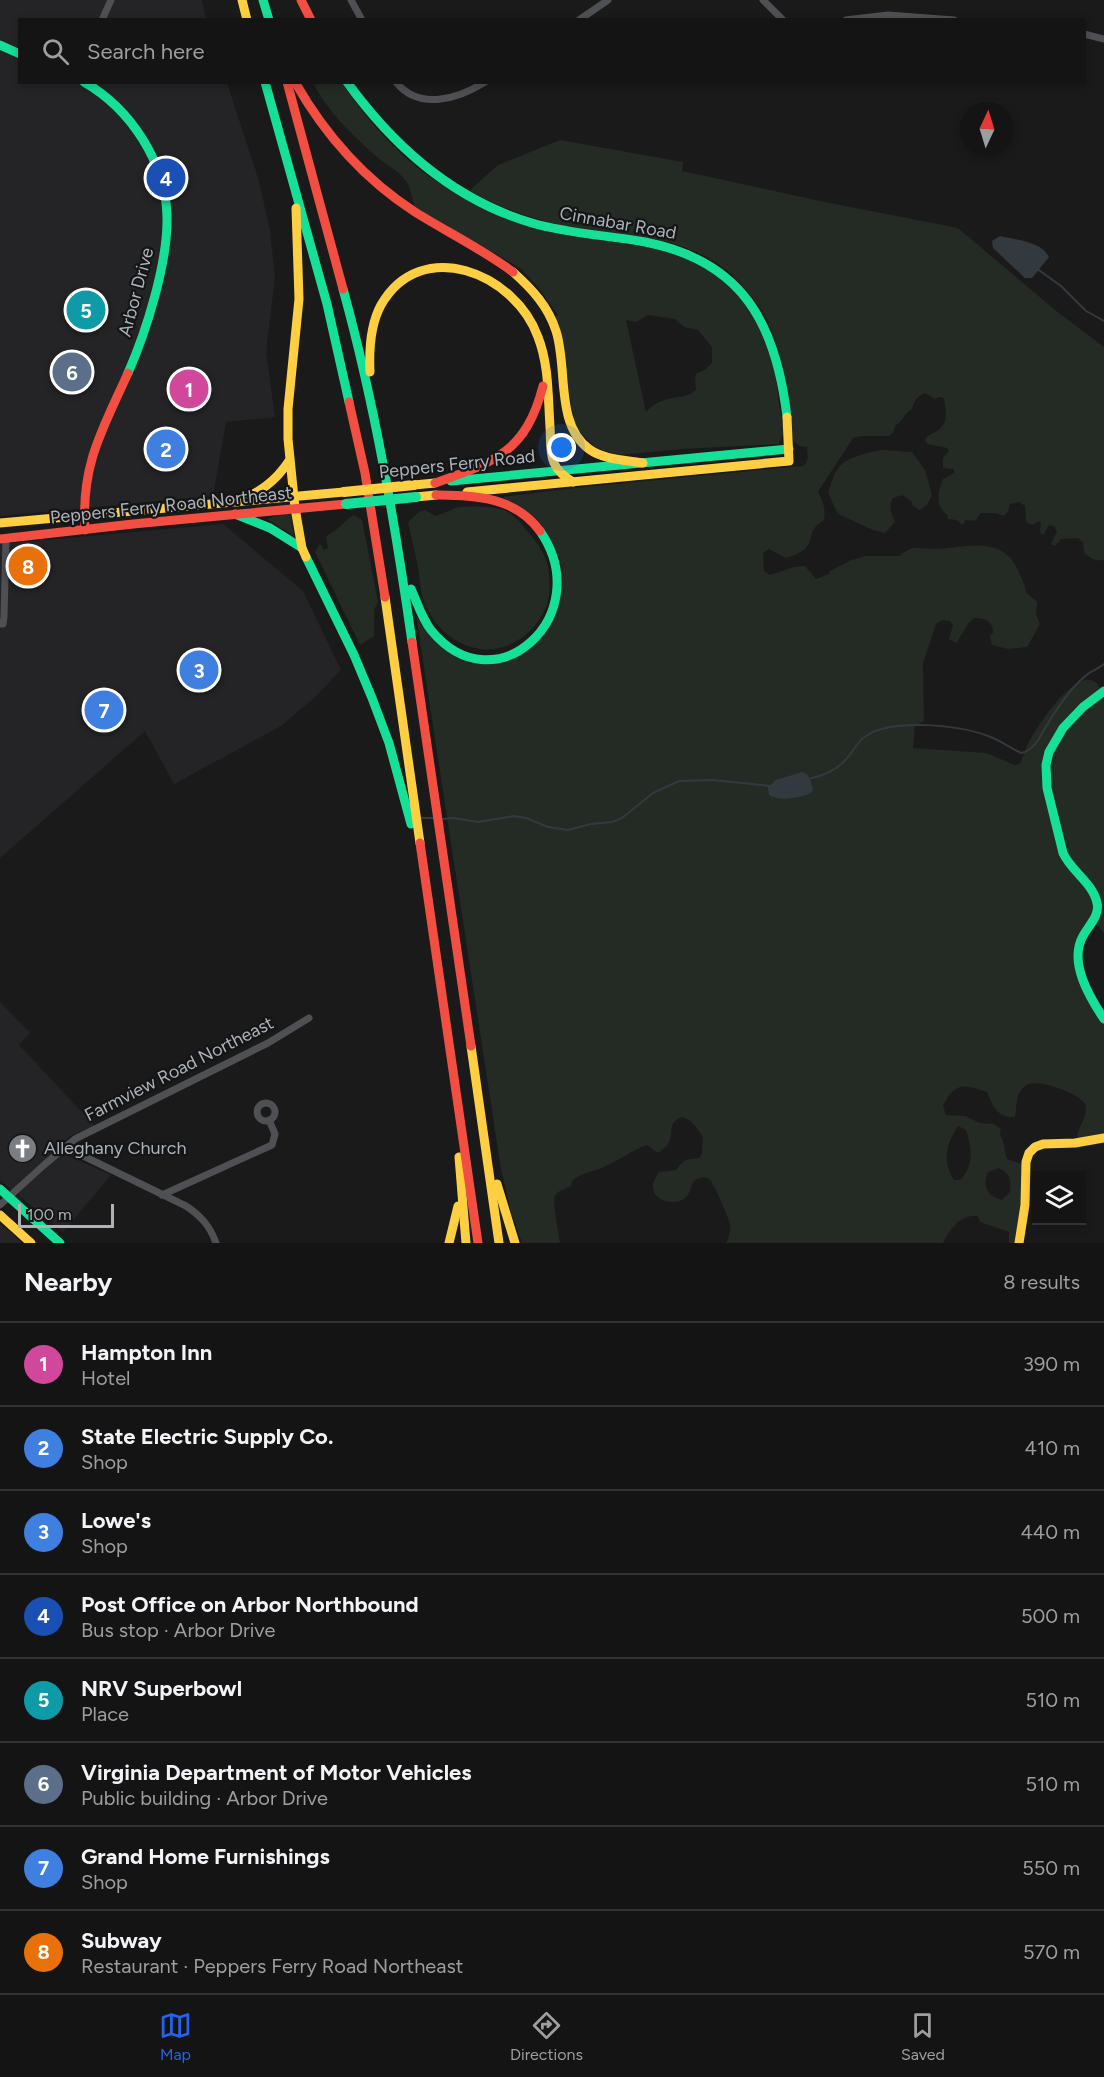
<!DOCTYPE html>
<html lang="en">
<head>
<meta charset="utf-8">
<style>
  :root { --surface:#141414; --page:#1d1d1d; --text:#f1f3f6; --muted:#9d9ea0; --line:#333334; --accent:#2563eb }
  body { margin:0; font-family:Figtree,sans-serif; background:var(--page); color:var(--text) }
  .controls { position:absolute; right:18px; bottom:18px; display:grid; overflow:hidden; border-radius:0px; box-shadow:0 3px 9px #0003 }
  .controls button { width:54px; height:54px; display:grid; place-items:center; padding:0; border:0; border-bottom:2px solid var(--line); background:var(--surface); color:var(--text); font:30px sans-serif }
  .compass { position:absolute; left:960px; top:102px; width:54px; height:54px; border-radius:50%; background:var(--surface); box-shadow:0 3px 9px #0003; rotate:4deg }
  .scale { position:absolute; left:18px; bottom:15px; width:96px; box-sizing:border-box; padding-left:6px; border:3px solid #adb2b9; border-top:0; font-size:16px; line-height:21px; white-space:nowrap; color:#adb2b9; -webkit-text-stroke:4px #141516; paint-order:stroke }
  .you { position:absolute; left:562px; top:448px; width:21px; height:21px; margin:-15px; border:4px solid #fff; border-radius:50%; background:#1a73e8; box-shadow:0 0 0 9px #1a73e833 }
  .badge { display:grid; place-items:center; width:39px; height:39px; border-radius:50%; background:var(--accent); color:#fff; font-size:20px; font-weight:700 }
  .pin { position:absolute; translate:-50% -50%; border:3px solid #fff; box-shadow:0 2px 6px #0006 }
  .list { margin:0; padding:0; list-style:none }
  h2 { display:flex; justify-content:space-between; align-items:center; height:78px; margin:0; padding:0 24px; font-size:26px }
  h2 small { font-size:20px; font-weight:400; color:var(--muted) }
  .list li { display:grid; grid-template-columns:39px 1fr auto; gap:18px; align-items:center; box-sizing:border-box; height:84px; padding:0 24px; border-top:2px solid var(--line) }
  .list b { display:block; font-size:22px; white-space:nowrap }
  .list p { margin:0; font-size:20px; white-space:nowrap; color:var(--muted) }
  .list em { font-size:20px; font-style:normal; color:var(--muted) }
  .icon { flex:none; width:33px; height:33px; fill:none; stroke:currentColor; stroke-width:2; stroke-linecap:round; stroke-linejoin:round }
  .map { position:relative; flex:none; width:1104px; height:1243px; overflow:hidden }
  .search { position:absolute; background:var(--surface); box-shadow:0 3px 9px #0003; left:18px; right:18px; top:18px; height:66px; display:flex; align-items:center; gap:15px; box-sizing:border-box; padding:0 21px; border-radius:0px; color:var(--muted); font-size:22px }
  .sheet { height:750px; background:var(--surface) }
  nav { display:flex; justify-content:space-around; align-items:center; box-sizing:border-box; height:84px; border-top:2px solid var(--line); background:var(--surface); font-size:16px; color:var(--muted) }
  nav a { display:grid; justify-items:center; gap:3px }
  nav .on { color:var(--accent) }
  .map>svg:first-child { display:block }
  .built { fill:#242426 }
  .green { fill:#242a24; fill-rule:evenodd }
  .water { fill:#333a3f }
  .lines { fill:none; stroke-linecap:round; stroke-linejoin:round }
  .stream { stroke:#333a3f; stroke-width:2 }
  .street { stroke:#4f5053; stroke-width:7 }
  .fast { stroke:#16e098; stroke-width:9 }
  .slow { stroke:#ffcf43; stroke-width:9 }
  .jam { stroke:#f24e42; stroke-width:9 }
  .fast-bridge { stroke:#16e098; stroke-width:10 }
  .slow-bridge { stroke:#ffcf43; stroke-width:10 }
  .labels { text-anchor:middle; dominant-baseline:central; stroke-width:4.5; stroke-linejoin:round; paint-order:stroke }
  .street-label { font-size:18px; fill:#adb2b9; stroke:#141516 }
  .poi-label { font-size:18px; fill:#adb2b9; stroke:#141516; text-anchor:start }
</style>
</head>
<body>
<div class="map">
<svg width="1104" height="1243" viewBox="0 0 1104 1243">
  <rect width="100%" height="100%" fill="#1a1a1a"/>
  <g class="built">
    <path d="M0 0H202L206 19 20 20V82L227 83 259 181 270 231 275 278 266 352 275 417 226 422 213 496 0 516Z"/>
    <path d="M223 524 303 591 341 670 313 699 281 726 174 784 145 731 0 858V544Z"/>
    <path d="M0 1002 30 1033 19 1045 95 1126 72 1135 59 1146 67 1155 111 1175 63 1232 0 1180Z"/>
    <path d="M0 1224 10 1232 22 1243H0Z"/>
  </g>
  <g class="green">
    <path d="M313 83H342C370 123 404 164 448 188 462 196 478 202 493 209 507 216 521 224 535 228 618 252 700 231 755 315 777 348 775 388 783 425V434L779 444 683 449 618 455 596 448 576 428 555 316 558 315 538 287 520 268 415 207C412 200 410 185 406 181 399 171 386 165 377 157 352 135 328 112 313 83ZM648 315 675 319 684 327 698 330 712 347V363L705 370 697 373 695 377 696 390C684 401 663 393 646 412L626 320 636 322Z"/>
    <path d="M560 140 683 162 682 171 825 202 958 228 1055 310 1104 347V560C1094 561 1091 559 1084 552L1083 543 1078 538 1061 539 1055 546 1051 544 1057 531 1054 526 1049 525 1044 534H1041L1040 531 1041 523 1039 521 1032 525 1026 522 1025 506 1019 502 1010 504 1008 511 1004 516 996 513H981L975 521 965 520 964 524H961L956 520 948 519C946 509 949 519 943 511 935 502 939 488 943 479L954 473V469L943 468V458L949 451 947 448 927 444 925 440C928 434 931 435 937 431 950 422 945 411 944 398L939 397 935 399 925 393C917 396 914 401 912 409 904 414 903 421 895 426L894 431 889 436H861L853 438 818 492C823 502 826 509 824 520 806 531 815 539 805 549 799 554 792 556 786 558L769 549 763 553 764 571 770 575 794 567 805 566 816 579 829 574 830 571 849 561 865 556H900C911 544 921 549 935 549 965 548 1001 534 1018 570 1021 577 1025 584 1026 592L1037 602 1036 614 1040 624 1027 647 1008 649 992 645 990 636 993 633C993 621 985 618 974 618L968 624 957 642H954L949 639 953 625 950 621 942 620 936 624 923 663 924 721 915 726 913 748 986 753 1015 765 1020 764C1023 757 1025 749 1029 742 1037 727 1082 656 1100 688L1075 708 1052 739 1045 752 1053 827 1092 898 1093 905 1089 920 1075 943 1073 950 1074 960 1104 1023V1134L1081 1140 1077 1136C1079 1127 1089 1113 1085 1104 1079 1093 1034 1077 1025 1086 1015 1095 1017 1106 1015 1117 997 1118 993 1106 987 1092 964 1084 955 1082 943 1106L946 1115 965 1116 980 1123 994 1124 1001 1129 1000 1135C1005 1142 1004 1150 1007 1159L1022 1164V1207L1015 1243H1009V1232L980 1222 978 1216C961 1214 950 1229 943 1243H726C729 1237 731 1231 730 1224 729 1219 713 1181 709 1179 704 1176 700 1178 695 1180 691 1185 691 1192 686 1197 677 1207 651 1202 653 1185 653 1181 657 1176 659 1172L676 1170C686 1158 685 1160 699 1158L702 1153 703 1137C699 1131 686 1109 675 1121 667 1129 678 1140 658 1153L647 1145C630 1151 616 1163 599 1169 588 1173 581 1173 572 1181L571 1186C566 1189 558 1190 555 1196 552 1200 559 1234 560 1243H522L511 1212 501 1169 416 615 422 625 464 659 531 648C541 627 554 606 561 585 573 550 524 518 503 497L574 488 802 466 805 465 808 458 807 447 799 446 794 441C784 402 786 362 769 325 764 311 754 298 744 287 699 235 639 239 577 228 539 222 503 209 469 191L498 165ZM958 1126 966 1130C972 1148 974 1166 960 1180H954C942 1161 946 1144 958 1126ZM999 1168C1011 1174 1011 1180 1010 1192L1002 1200C987 1197 982 1185 988 1172Z"/>
    <path d="M884 450 912 452 925 470 932 495 927 505 920 510 913 506 911 501 902 495 893 498C888 507 891 512 895 522L885 533 873 530 838 514 828 493C831 484 833 474 839 467 847 457 872 451 884 450Z"/>
    <path d="M458 507C472 507 489 505 503 510 514 514 521 523 527 531 536 541 545 553 548 566 550 579 551 595 546 607 534 637 500 658 468 646 449 639 435 626 426 607 420 594 420 581 418 567 415 552 411 537 408 522L419 512 425 510 436 516Z"/>
    <path d="M284 513 291 515 294 536 267 519Z"/>
    <path d="M354 515 362 520 378 602 374 610V636L360 645 315 552 320 544 324 550 328 548 326 537C330 532 335 532 338 528 344 523 347 519 354 515Z"/>
    <path d="M1104 695V933L1096 924 1100 909 1067 856 1047 775 1056 743 1084 711Z"/>
  </g>
  <g class="water">
    <path d="M1000 236C1016 240 1041 241 1049 257L1032 278H1025L993 248 992 241Z"/>
    <path d="M802 772C811 775 811 783 813 790L811 793C799 798 780 802 769 795L768 787 776 780Z"/>
  </g>
  <g class="lines">
    <g class="stream">
      <path d="M1036 268 1061 286 1086 311 1104 321"/>
      <path d="M808 779C824 776 838 770 848 757 854 750 858 741 866 736 892 718 959 725 988 736 1000 740 1010 748 1021 753 1033 751 1038 740 1044 730 1055 711 1067 692 1084 677 1090 671 1098 669 1104 664"/>
      <path d="M422 818H434"/>
      <path d="M443 819 453 818 478 822 514 816 526 818 548 827 568 830 591 824 612 822 622 818 653 793 679 781 713 780 770 786"/>
    </g>
    <g class="street">
      <path d="M351 0 362 20"/>
      <path d="M763 0 783 20"/>
      <path d="M102 20 111 0"/>
      <path d="M579 20 608 0"/>
      <path d="M846 20 888 15 954 20"/>
      <path d="M1084 34 1104 39"/>
      <path d="M396 82C419 111 458 99 485 82"/>
      <path d="M0 624H3L4 617 6 539"/>
      <circle cx="266" cy="1112" r="9"/>
      <path d="M65 1147 186 1206C201 1216 210 1226 216 1243"/>
      <path d="M162 1195 272 1145 275 1134 269 1120"/>
      <path d="M0 1205 44 1165 75 1139 268 1043 309 1018"/>
    </g>
    <g class="fast">
      <path d="M263 0 269 20"/>
      <path d="M0 45 20 54"/>
      <path d="M84 82C131 109 166 163 167 217 168 263 146 332 128 373"/>
      <path d="M265 82 327 304 349 402"/>
      <path d="M347 82C394 147 454 200 532 223 569 234 607 235 645 242 743 261 776 324 787 417"/>
      <path d="M343 289C375 405 395 523 412 642"/>
      <path d="M451 481 789 449"/>
      <path d="M235 514 270 528 302 548"/>
      <path d="M306 557 354 655 372 698 389 743 411 824"/>
      <path d="M411 589C417 602 422 619 431 630 495 709 598 615 540 531"/>
      <path d="M1104 691 1083 707 1063 728 1049 752 1046 765 1047 788 1063 853C1071 871 1093 883 1097 903 1100 916 1088 926 1083 936 1068 962 1090 998 1104 1019"/>
      <path d="M0 1189 60 1243"/>
    </g>
    <g class="slow">
      <path d="M242 0 247 20"/>
      <path d="M296 208 299 299 288 409V439L295 508 302 548 306 557"/>
      <path d="M513 272C532 289 548 306 556 331 568 368 555 424 589 449 604 460 626 460 643 463"/>
      <path d="M370 372C369 350 370 325 381 305 421 235 515 273 538 337 549 365 548 397 550 427 551 438 549 452 554 463 558 472 565 477 573 482"/>
      <path d="M414 485 435 483"/>
      <path d="M467 492 789 461 787 417"/>
      <path d="M416 497 436 495"/>
      <path d="M237 502C260 492 275 482 289 461"/>
      <path d="M0 523 344 492"/>
      <path d="M385 597 420 843"/>
      <path d="M471 1046 499 1243"/>
      <path d="M459 1157 466 1243"/>
      <path d="M497 1184 515 1243"/>
      <path d="M0 1215 31 1243"/>
      <path d="M449 1243 458 1206"/>
      <path d="M1019 1243 1025 1205 1026 1162 1029 1153 1035 1147 1043 1144 1075 1143 1104 1138"/>
    </g>
    <g class="jam">
      <path d="M301 0 311 20"/>
      <path d="M287 82 343 289"/>
      <path d="M295 82C325 135 364 179 415 212 447 232 482 249 513 272"/>
      <path d="M349 402 365 473 385 597"/>
      <path d="M435 483C495 462 526 452 543 386"/>
      <path d="M436 495C476 496 514 496 540 531"/>
      <path d="M85 530C81 464 102 431 128 373"/>
      <path d="M0 539 133 524 346 504"/>
      <path d="M412 642 471 1046"/>
      <path d="M420 843 478 1243"/>
    </g>
    <path class="fast-bridge" d="M346 504 416 497"/>
    <path class="slow-bridge" d="M344 492 414 485"/>
  </g>
  <defs>
    <symbol id="church-disc" viewBox="-11 -11 22 22"><circle r="9.5" fill="#7a7d81" stroke="#141516"/><path d="M-1.2-6h2.4v3.5h3.3v2.4h-3.3V6h-2.4V-.1h-3.3v-2.4h3.3Z" fill="#fff"/></symbol>
  </defs>
  <g fill-rule="evenodd">
    <use href="#church-disc" x="6" y="1132" width="33" height="33"/>
  </g>
  <g class="labels">
    <g class="street-label">
      <text transform="translate(618 223) rotate(10)">Cinnabar Road</text>
      <text transform="translate(136 292) rotate(-75)">Arbor Drive</text>
      <text transform="translate(457 464) rotate(-6)">Peppers Ferry Road</text>
      <text transform="translate(171 505) rotate(-6)">Peppers Ferry Road Northeast</text>
      <text transform="translate(179 1069) rotate(-27)">Farmview Road Northeast</text>
    </g>
    <g class="poi-label">
      <text x="44" y="1148">Alleghany Church</text>
    </g>
  </g>
</svg>
<div class="controls">
<button><svg class="icon" aria-label="layers" viewBox="0 0 24 24"><path d="M12 4l9 5-9 5-9-5zM3 14l9 5 9-5"/></svg></button>
</div>
<svg class="compass" viewBox="-18 -18 36 36"><path d="M0-13l5 13h-10z" fill="#e53935"/><path d="M0 13l5-13h-10z" fill="#9d9ea0"/></svg>
<div class="scale">100 m</div>
<div class="you"></div>
<div class="pin badge" style="left:189px;top:389px;background:#d1479c">1</div>
<div class="pin badge" style="left:166px;top:449px;background:#3f7fe0">2</div>
<div class="pin badge" style="left:199px;top:670px;background:#3f7fe0">3</div>
<div class="pin badge" style="left:166px;top:178px;background:#1a4fb4">4</div>
<div class="pin badge" style="left:86px;top:310px;background:#0f9aa8">5</div>
<div class="pin badge" style="left:72px;top:372px;background:#5c6f8a">6</div>
<div class="pin badge" style="left:104px;top:710px;background:#3f7fe0">7</div>
<div class="pin badge" style="left:28px;top:566px;background:#e8710a">8</div>
<div class="search"><svg class="icon" aria-label="search" viewBox="0 0 24 24"><circle cx="10" cy="10" r="6"/><path d="M15 15l6 6"/></svg>Search here</div>
</div>
<section class="sheet">
<h2>Nearby<small>8 results</small></h2>
<ul class="list">
<li><span class="badge" style="background:#d1479c">1</span><div><b>Hampton Inn</b><p>Hotel</p></div><em>390 m</em></li>
<li><span class="badge" style="background:#3f7fe0">2</span><div><b>State Electric Supply Co.</b><p>Shop</p></div><em>410 m</em></li>
<li><span class="badge" style="background:#3f7fe0">3</span><div><b>Lowe's</b><p>Shop</p></div><em>440 m</em></li>
<li><span class="badge" style="background:#1a4fb4">4</span><div><b>Post Office on Arbor Northbound</b><p>Bus stop · Arbor Drive</p></div><em>500 m</em></li>
<li><span class="badge" style="background:#0f9aa8">5</span><div><b>NRV Superbowl</b><p>Place</p></div><em>510 m</em></li>
<li><span class="badge" style="background:#5c6f8a">6</span><div><b>Virginia Department of Motor Vehicles</b><p>Public building · Arbor Drive</p></div><em>510 m</em></li>
<li><span class="badge" style="background:#3f7fe0">7</span><div><b>Grand Home Furnishings</b><p>Shop</p></div><em>550 m</em></li>
<li><span class="badge" style="background:#e8710a">8</span><div><b>Subway</b><p>Restaurant · Peppers Ferry Road Northeast</p></div><em>570 m</em></li>
</ul>
</section>
<nav>
<a class="on"><svg class="icon" aria-label="map" viewBox="0 0 24 24"><path d="M3 6l6-2 6 2 6-2v14l-6 2-6-2-6 2zM9 4v14M15 6v14"/></svg>Map</a>
<a><svg class="icon" aria-label="directions" viewBox="0 0 24 24"><path d="M12 3l9 9-9 9-9-9zM9 14v-3h6M13 9l2 2-2 2"/></svg>Directions</a>
<a><svg class="icon" aria-label="saved" viewBox="0 0 24 24"><path d="M7 4h10v16l-5-4-5 4z"/></svg>Saved</a>
</nav>
</body>
</html>
